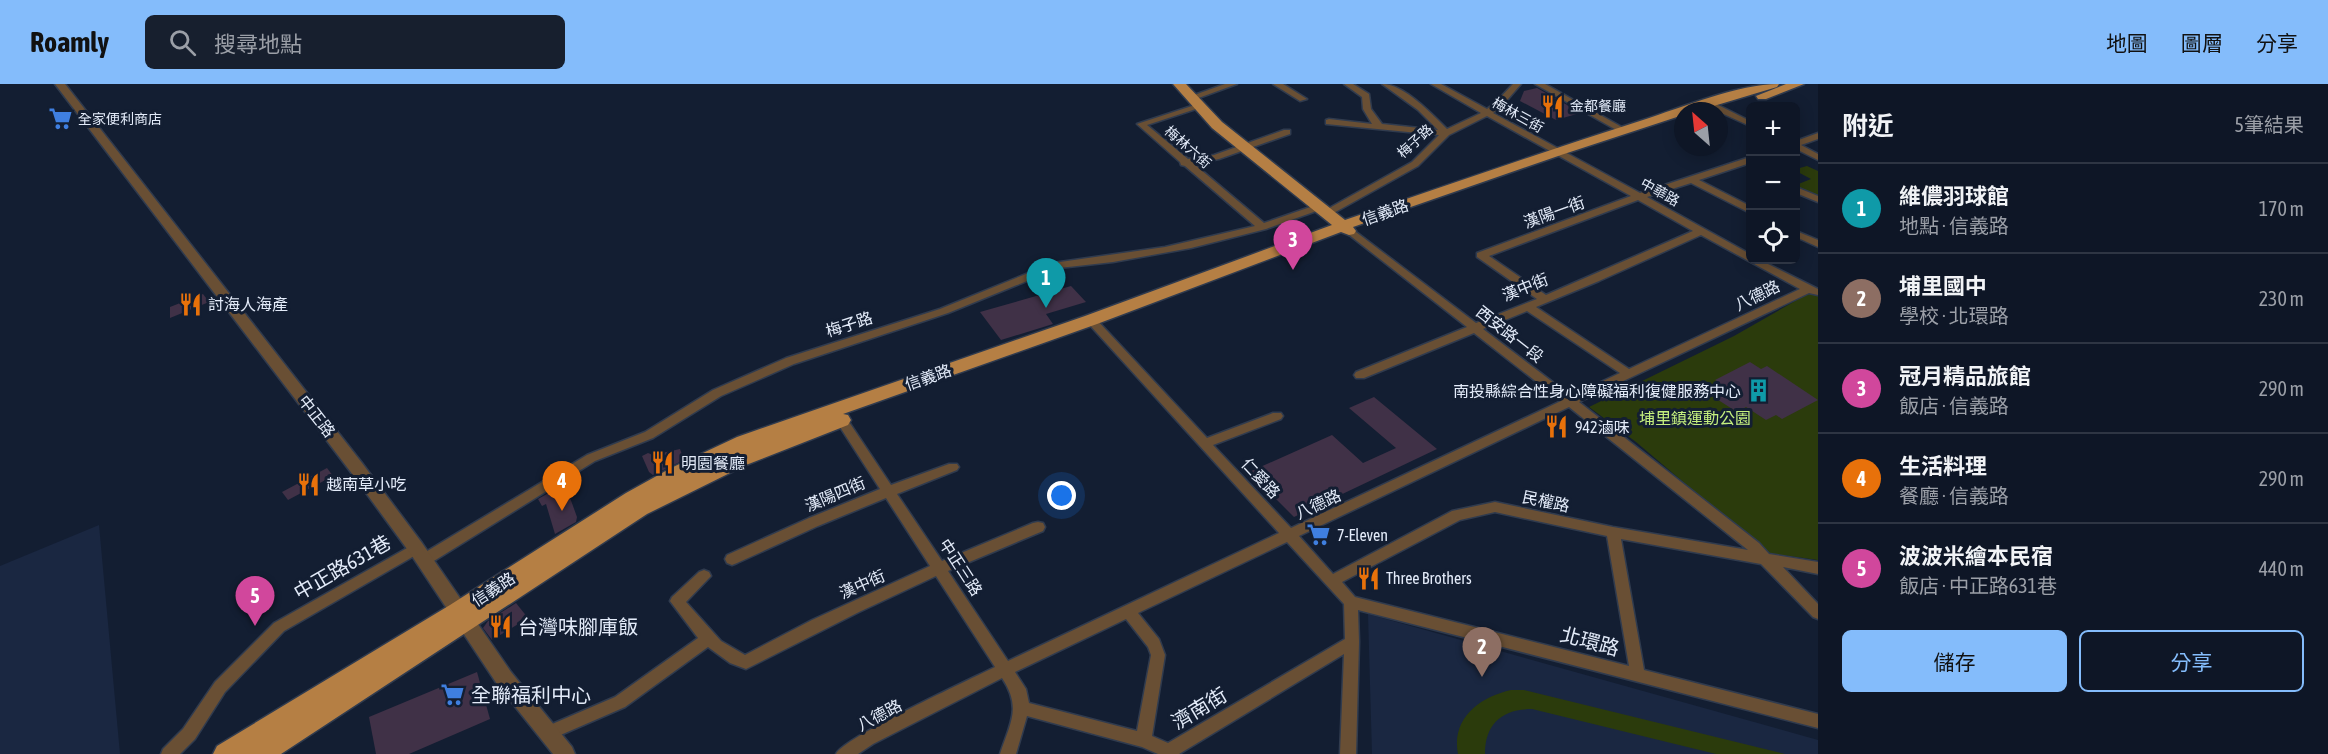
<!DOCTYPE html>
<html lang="zh-TW">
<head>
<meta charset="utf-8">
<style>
  :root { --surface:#0e1626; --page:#171f2e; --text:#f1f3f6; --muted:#9b9fa7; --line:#2e3543; --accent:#84bcfb }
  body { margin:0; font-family:"Asap Condensed","Noto Sans TC",sans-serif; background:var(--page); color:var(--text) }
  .controls { position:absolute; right:18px; top:18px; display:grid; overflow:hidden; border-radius:9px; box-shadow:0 3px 15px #0003 }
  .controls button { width:54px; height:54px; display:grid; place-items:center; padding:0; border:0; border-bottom:2px solid var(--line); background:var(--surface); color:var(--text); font:30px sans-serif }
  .compass { position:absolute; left:1674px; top:18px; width:54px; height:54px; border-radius:50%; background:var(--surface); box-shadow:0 3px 15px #0003; rotate:333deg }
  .you { position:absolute; left:1062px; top:412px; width:21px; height:21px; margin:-15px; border:4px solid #fff; border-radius:50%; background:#1a73e8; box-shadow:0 0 0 9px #1a73e833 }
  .badge { display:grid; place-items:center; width:39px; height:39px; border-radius:50%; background:var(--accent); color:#fff; font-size:20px; font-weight:700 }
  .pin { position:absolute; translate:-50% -50px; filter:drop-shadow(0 2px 3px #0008) }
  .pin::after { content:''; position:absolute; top:32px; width:21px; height:18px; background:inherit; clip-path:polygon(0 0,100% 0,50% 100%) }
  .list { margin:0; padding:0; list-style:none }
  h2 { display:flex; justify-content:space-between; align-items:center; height:78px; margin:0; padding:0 24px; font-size:26px }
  h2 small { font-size:20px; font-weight:400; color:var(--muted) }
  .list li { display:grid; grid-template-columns:39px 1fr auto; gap:18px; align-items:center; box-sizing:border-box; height:90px; padding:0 24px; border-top:2px solid var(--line) }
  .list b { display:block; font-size:22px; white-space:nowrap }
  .list p { margin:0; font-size:20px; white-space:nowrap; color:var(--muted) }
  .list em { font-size:20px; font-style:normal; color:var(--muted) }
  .actions { display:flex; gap:12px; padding:18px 24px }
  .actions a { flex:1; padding:14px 0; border:2px solid var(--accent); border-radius:9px; text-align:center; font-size:21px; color:var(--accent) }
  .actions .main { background:var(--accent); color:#111 }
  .icon { flex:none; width:33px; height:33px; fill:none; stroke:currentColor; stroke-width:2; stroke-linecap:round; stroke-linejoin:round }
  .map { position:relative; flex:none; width:1818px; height:670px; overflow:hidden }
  header { display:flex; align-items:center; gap:36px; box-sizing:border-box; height:84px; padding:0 30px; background:var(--accent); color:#111 }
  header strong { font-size:28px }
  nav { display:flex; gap:33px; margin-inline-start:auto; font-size:21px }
  .search { width:420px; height:54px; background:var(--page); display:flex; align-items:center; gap:15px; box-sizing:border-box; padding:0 21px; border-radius:9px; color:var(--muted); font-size:22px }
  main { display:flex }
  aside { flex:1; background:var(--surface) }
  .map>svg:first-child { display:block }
  .built { fill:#1a2741 }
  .green { fill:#2b3b0c }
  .building { fill:#403147 }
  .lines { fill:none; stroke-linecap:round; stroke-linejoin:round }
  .minor-casing { stroke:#303b4e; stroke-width:3 }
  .tertiary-casing { stroke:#303b4e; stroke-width:3 }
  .primary-casing { stroke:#303b4e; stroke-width:3 }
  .minor { fill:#694f34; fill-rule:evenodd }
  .tertiary { fill:#694f34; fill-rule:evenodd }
  .primary { fill:#b57f44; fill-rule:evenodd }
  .labels { text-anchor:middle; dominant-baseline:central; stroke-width:6; stroke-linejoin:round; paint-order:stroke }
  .far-poi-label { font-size:14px; fill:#e3ebf9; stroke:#131e32; text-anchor:start }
  .far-street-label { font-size:14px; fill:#e3ebf9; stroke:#131e32 }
  .street-label { font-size:16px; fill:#e3ebf9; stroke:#131e32 }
  .poi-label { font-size:16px; fill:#e3ebf9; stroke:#131e32; text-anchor:start }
  .park-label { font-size:16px; fill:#c5ef7e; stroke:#131e32 }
  .near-street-label { font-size:20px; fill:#e3ebf9; stroke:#131e32 }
  .near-poi-label { font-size:20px; fill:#e3ebf9; stroke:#131e32; text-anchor:start }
</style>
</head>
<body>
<header>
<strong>Roamly</strong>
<div class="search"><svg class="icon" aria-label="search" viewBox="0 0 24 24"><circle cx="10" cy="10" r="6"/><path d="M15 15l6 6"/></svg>搜尋地點</div>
<nav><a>地圖</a><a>圖層</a><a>分享</a></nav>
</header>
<main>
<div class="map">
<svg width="1818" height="670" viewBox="0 0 1818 670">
  <rect width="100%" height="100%" fill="#131e32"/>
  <g class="built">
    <path d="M99 441 120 670H0V482Z"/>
    <path d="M1368 530 1818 656V670H1372Z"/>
  </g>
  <g class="green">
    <path d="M1807 82 1818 87V114L1796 103V101L1811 95 1796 87V85Z"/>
    <path d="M1809 209 1818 211V476L1767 469 1636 358 1589 323 1734 252Z"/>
    <path d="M1511 606H1524L1785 670H1716L1532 625C1503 625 1485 639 1485 670H1458C1451 634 1480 613 1511 606Z"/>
  </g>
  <g class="building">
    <path d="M1537 4 1576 26 1580 29 1556 36 1520 17 1524 7Z"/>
    <path d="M1071 202 1086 218 1046 230 1053 240 1001 256 980 228Z"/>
    <path d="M203 210 209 218 170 234V223Z"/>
    <path d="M1750 278 1761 285 1767 282 1818 316 1782 335 1776 331 1766 336 1746 323 1737 328 1712 312 1716 310 1708 304 1719 298 1715 296Z"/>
    <path d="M1374 313 1437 365 1294 433 1249 388 1332 351 1363 379 1396 364 1349 324Z"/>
    <path d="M680 365 684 376 653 391 649 388 642 372 648 369 653 371Z"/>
    <path d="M327 384 333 392 288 416 282 408Z"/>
    <path d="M565 400 577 433 576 438 555 450 546 420 542 422 538 415Z"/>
    <path d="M516 519 528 534 492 556 483 544 488 537Z"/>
    <path d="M477 588 490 635 409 670H376L369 633Z"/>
  </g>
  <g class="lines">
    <defs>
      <g id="minor">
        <path d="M1225 0H1237L1193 16 1186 14Z"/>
        <path d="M1273 0H1283L1307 15 1300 17Z"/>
        <path d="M1344 0H1353L1369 10 1371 25 1382 40 1438 46 1418 26 1382 0C1404 0 1432 30 1447 45L1481 29 1431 0H1441L1487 25 1496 18 1513 0H1521L1502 22 1493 29 1640 109 1750 73V79L1699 96 1750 122V129L1691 99 1647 113 1750 170V176H1760L1818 205V211L1809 209 1579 318 1759 459 1769 470 1818 478V490L1783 483 1818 520V535L1813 533 1761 480 1621 455 1644 586 1818 630V644L1358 526 1359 558 1356 670H1340L1344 570 1179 670H1158L1142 663 1027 632 1016 670H1000C1010 639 1022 624 1002 594L873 660 858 670H836C843 654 971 595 995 583L936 492 859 528 746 585 730 579 708 563 625 623 549 656 543 654 541 649 543 644 615 613 698 554 670 517 672 513 699 488 704 486 709 488 711 492 686 518 721 557 745 571 812 536 930 482 886 414 818 442 737 479 732 481 727 479 725 475 727 471 809 434 880 405 831 329 837 325 841 326 891 401 949 380H957L959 383 957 386 897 410 942 477 1033 439 1038 438 1043 439 1045 443 1043 447 948 487 1008 577 1279 449 1087 238 1086 236 1087 234H1095L1207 354 1273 329H1281L1283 332 1281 335 1213 361 1291 444 1561 317 1474 249 1364 294H1356L1354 291 1356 288 1467 243 1348 150 1353 147 1356 148 1476 239 1537 215 1477 173V169L1631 112 1487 32 1449 51 1418 82 1330 131H1324V127L1412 78 1439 51 1326 40V36L1329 35 1372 40 1363 25 1362 13ZM1638 116 1693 147 1546 211 1489 172ZM1701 151 1800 205 1629 285 1536 223 1599 197ZM1527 227 1620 289 1571 312 1483 245ZM1569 323 1748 466 1613 443 1495 418 1452 427 1333 490 1299 452ZM1495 428 1607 452 1629 582 1355 513 1342 498 1460 436ZM1287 458 1344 520 1345 555 1168 659 1152 652 1165 571 1159 555 1138 529ZM1126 535 1148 563 1151 571 1137 647 1029 619 1026 605 1015 588Z"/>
        <path d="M1535 0H1545L1627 46 1620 48Z"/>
        <path d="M1706 18H1712L1750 37V42L1706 22Z"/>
        <path d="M1195 21 1202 23 1147 41 1188 75 1214 71 1284 46H1290V50L1219 75 1194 80 1264 139 1319 120 1322 121V125L1266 145 1191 164 1113 178 1059 184 948 229 794 280 721 312 653 354 595 377 429 480 424 482 419 480 417 476 419 472 587 371 645 348 713 306 786 274 940 225 1053 179 1165 163 1255 142 1185 82 1181 81 1180 78 1137 40Z"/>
        <path d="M1818 49V55L1801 61 1818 70V76L1796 65V57Z"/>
        <path d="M1796 103 1818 112V118L1796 109Z"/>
        <path d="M1796 147 1818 156V163L1796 153Z"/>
        <path d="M416 459 421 460 423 464 421 468 284 547 225 608 195 655 180 670H161L163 665 183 645 215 598 274 539Z"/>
      </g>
      <path id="tertiary" d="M55 0H65L362 379 422 459 511 588 572 663 575 670H553L497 600 410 469 350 387Z"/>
      <g id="primary">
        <path d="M1173 0H1186L1222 38 1345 136C1444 102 1543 68 1643 36 1683 23 1738 0 1779 0L1777 3 1697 27H1683V31L1561 71 1353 143 1356 147 1354 150 1349 151 1341 148 1097 240 843 330 848 331 851 336 848 341 746 381 647 430 281 670H213L217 662 450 521 626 409 671 384 737 353 1085 232 1332 141 1212 44Z"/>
        <path d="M1786 0H1804L1766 15H1758L1756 12Z"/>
      </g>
    </defs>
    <use href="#minor" class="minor-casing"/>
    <use href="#tertiary" class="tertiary-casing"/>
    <use href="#primary" class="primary-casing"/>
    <use href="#minor" class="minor"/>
    <use href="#tertiary" class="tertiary"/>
    <use href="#primary" class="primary"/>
  </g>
  <defs>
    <symbol id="restaurant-bare" viewBox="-9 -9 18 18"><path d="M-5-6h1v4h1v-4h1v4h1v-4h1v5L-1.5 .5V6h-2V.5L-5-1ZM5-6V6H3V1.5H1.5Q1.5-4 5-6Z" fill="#e8710a" stroke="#131e32" stroke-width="2.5" paint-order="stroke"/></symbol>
    <symbol id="supermarket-bare" viewBox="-9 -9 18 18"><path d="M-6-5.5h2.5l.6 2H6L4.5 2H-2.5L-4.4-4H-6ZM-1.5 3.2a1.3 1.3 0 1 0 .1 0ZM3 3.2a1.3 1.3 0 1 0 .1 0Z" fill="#3f7fe0" stroke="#131e32" stroke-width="2.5" paint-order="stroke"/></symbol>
    <symbol id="building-bare" viewBox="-9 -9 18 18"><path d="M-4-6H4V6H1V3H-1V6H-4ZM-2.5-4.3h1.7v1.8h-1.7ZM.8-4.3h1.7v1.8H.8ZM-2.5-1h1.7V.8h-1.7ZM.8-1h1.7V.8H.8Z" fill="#0f9aa8" stroke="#131e32" stroke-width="2.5" paint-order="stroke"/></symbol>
  </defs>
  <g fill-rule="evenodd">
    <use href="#restaurant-bare" x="1536" y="6" width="33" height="33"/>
    <use href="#supermarket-bare" x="44" y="18" width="33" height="33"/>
    <use href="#restaurant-bare" x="174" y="204" width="33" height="33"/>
    <use href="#building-bare" x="1742" y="290" width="33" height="33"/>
    <use href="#restaurant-bare" x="1540" y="326" width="33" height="33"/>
    <use href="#restaurant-bare" x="646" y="362" width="33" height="33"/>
    <use href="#restaurant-bare" x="292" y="384" width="33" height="33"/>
    <use href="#supermarket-bare" x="1302" y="434" width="33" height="33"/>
    <use href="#restaurant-bare" x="1352" y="478" width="33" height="33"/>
    <use href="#restaurant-bare" x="484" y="526" width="33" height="33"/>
    <use href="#supermarket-bare" x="436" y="594" width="33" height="33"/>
  </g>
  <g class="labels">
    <g class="far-poi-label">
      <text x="1570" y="22">金都餐廳</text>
      <text x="78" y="35">全家便利商店</text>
    </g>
    <g class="far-street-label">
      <text transform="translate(1518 31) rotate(29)">梅林三街</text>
      <text transform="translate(1415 57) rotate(-42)">梅子路</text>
      <text transform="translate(1188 63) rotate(41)">梅林六街</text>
      <text transform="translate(1660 108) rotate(29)">中華路</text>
    </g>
    <g class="street-label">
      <text transform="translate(1385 128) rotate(-19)">信義路</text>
      <text transform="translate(1554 128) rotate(-20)">漢陽一街</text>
      <text transform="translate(1525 203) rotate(-22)">漢中街</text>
      <text transform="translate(1757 211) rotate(-26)">八德路</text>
      <text transform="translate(849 240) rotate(-18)">梅子路</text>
      <text transform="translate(1510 250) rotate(38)">西安路一段</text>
      <text transform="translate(928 293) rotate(-19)">信義路</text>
      <text transform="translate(317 332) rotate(52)">中正路</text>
      <text transform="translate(1261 394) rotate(47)">仁愛路</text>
      <text transform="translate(835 410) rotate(-23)">漢陽四街</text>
      <text transform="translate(1546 417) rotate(12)">民權路</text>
      <text transform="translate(1318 420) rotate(-25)">八德路</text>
      <text transform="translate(961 483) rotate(57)">中正三路</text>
      <text transform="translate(862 500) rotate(-24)">漢中街</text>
      <text transform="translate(493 505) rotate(-33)">信義路</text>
      <text transform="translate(879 631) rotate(-28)">八德路</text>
    </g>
    <g class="poi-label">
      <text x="208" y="220">討海人海產</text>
      <text x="1741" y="307" text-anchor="end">南投縣綜合性身心障礙福利復健服務中心</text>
      <text x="1575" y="343">942滷味</text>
      <text x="681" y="379">明園餐廳</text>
      <text x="326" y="400">越南草小吃</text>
      <text x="1337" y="451">7-Eleven</text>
      <text x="1386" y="494">Three Brothers</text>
    </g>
    <g class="park-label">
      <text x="1695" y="334">埔里鎮運動公園</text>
    </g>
    <g class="near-street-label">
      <text transform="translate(342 483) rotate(-30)">中正路631巷</text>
      <text transform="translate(1590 557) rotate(15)">北環路</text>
      <text transform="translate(1199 624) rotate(-31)">濟南街</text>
    </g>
    <g class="near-poi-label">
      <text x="518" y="542">台灣味腳庫飯</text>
      <text x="471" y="610">全聯福利中心</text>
    </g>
  </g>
</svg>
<div class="controls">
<button>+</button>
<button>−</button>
<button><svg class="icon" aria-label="locate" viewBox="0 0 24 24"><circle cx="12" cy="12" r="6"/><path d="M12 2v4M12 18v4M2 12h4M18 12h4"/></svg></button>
</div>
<svg class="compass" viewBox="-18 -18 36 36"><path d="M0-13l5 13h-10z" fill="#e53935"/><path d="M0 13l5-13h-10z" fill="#9b9fa7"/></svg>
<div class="you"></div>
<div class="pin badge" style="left:1046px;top:224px;background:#0f9aa8">1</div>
<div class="pin badge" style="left:1482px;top:593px;background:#8d6e63">2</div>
<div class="pin badge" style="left:1293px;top:186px;background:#d1479c">3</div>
<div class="pin badge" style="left:562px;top:427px;background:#e8710a">4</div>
<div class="pin badge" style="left:255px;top:542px;background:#d1479c">5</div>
</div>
<aside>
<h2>附近<small>5筆結果</small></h2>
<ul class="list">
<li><span class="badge" style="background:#0f9aa8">1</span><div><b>維儂羽球館</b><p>地點 · 信義路</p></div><em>170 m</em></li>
<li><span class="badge" style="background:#8d6e63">2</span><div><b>埔里國中</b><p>學校 · 北環路</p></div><em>230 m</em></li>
<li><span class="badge" style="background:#d1479c">3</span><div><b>冠月精品旅館</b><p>飯店 · 信義路</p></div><em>290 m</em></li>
<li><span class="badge" style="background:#e8710a">4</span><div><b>生活料理</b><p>餐廳 · 信義路</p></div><em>290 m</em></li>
<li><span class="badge" style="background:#d1479c">5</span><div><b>波波米繪本民宿</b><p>飯店 · 中正路631巷</p></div><em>440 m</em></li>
</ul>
<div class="actions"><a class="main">儲存</a><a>分享</a></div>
</aside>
</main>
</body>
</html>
